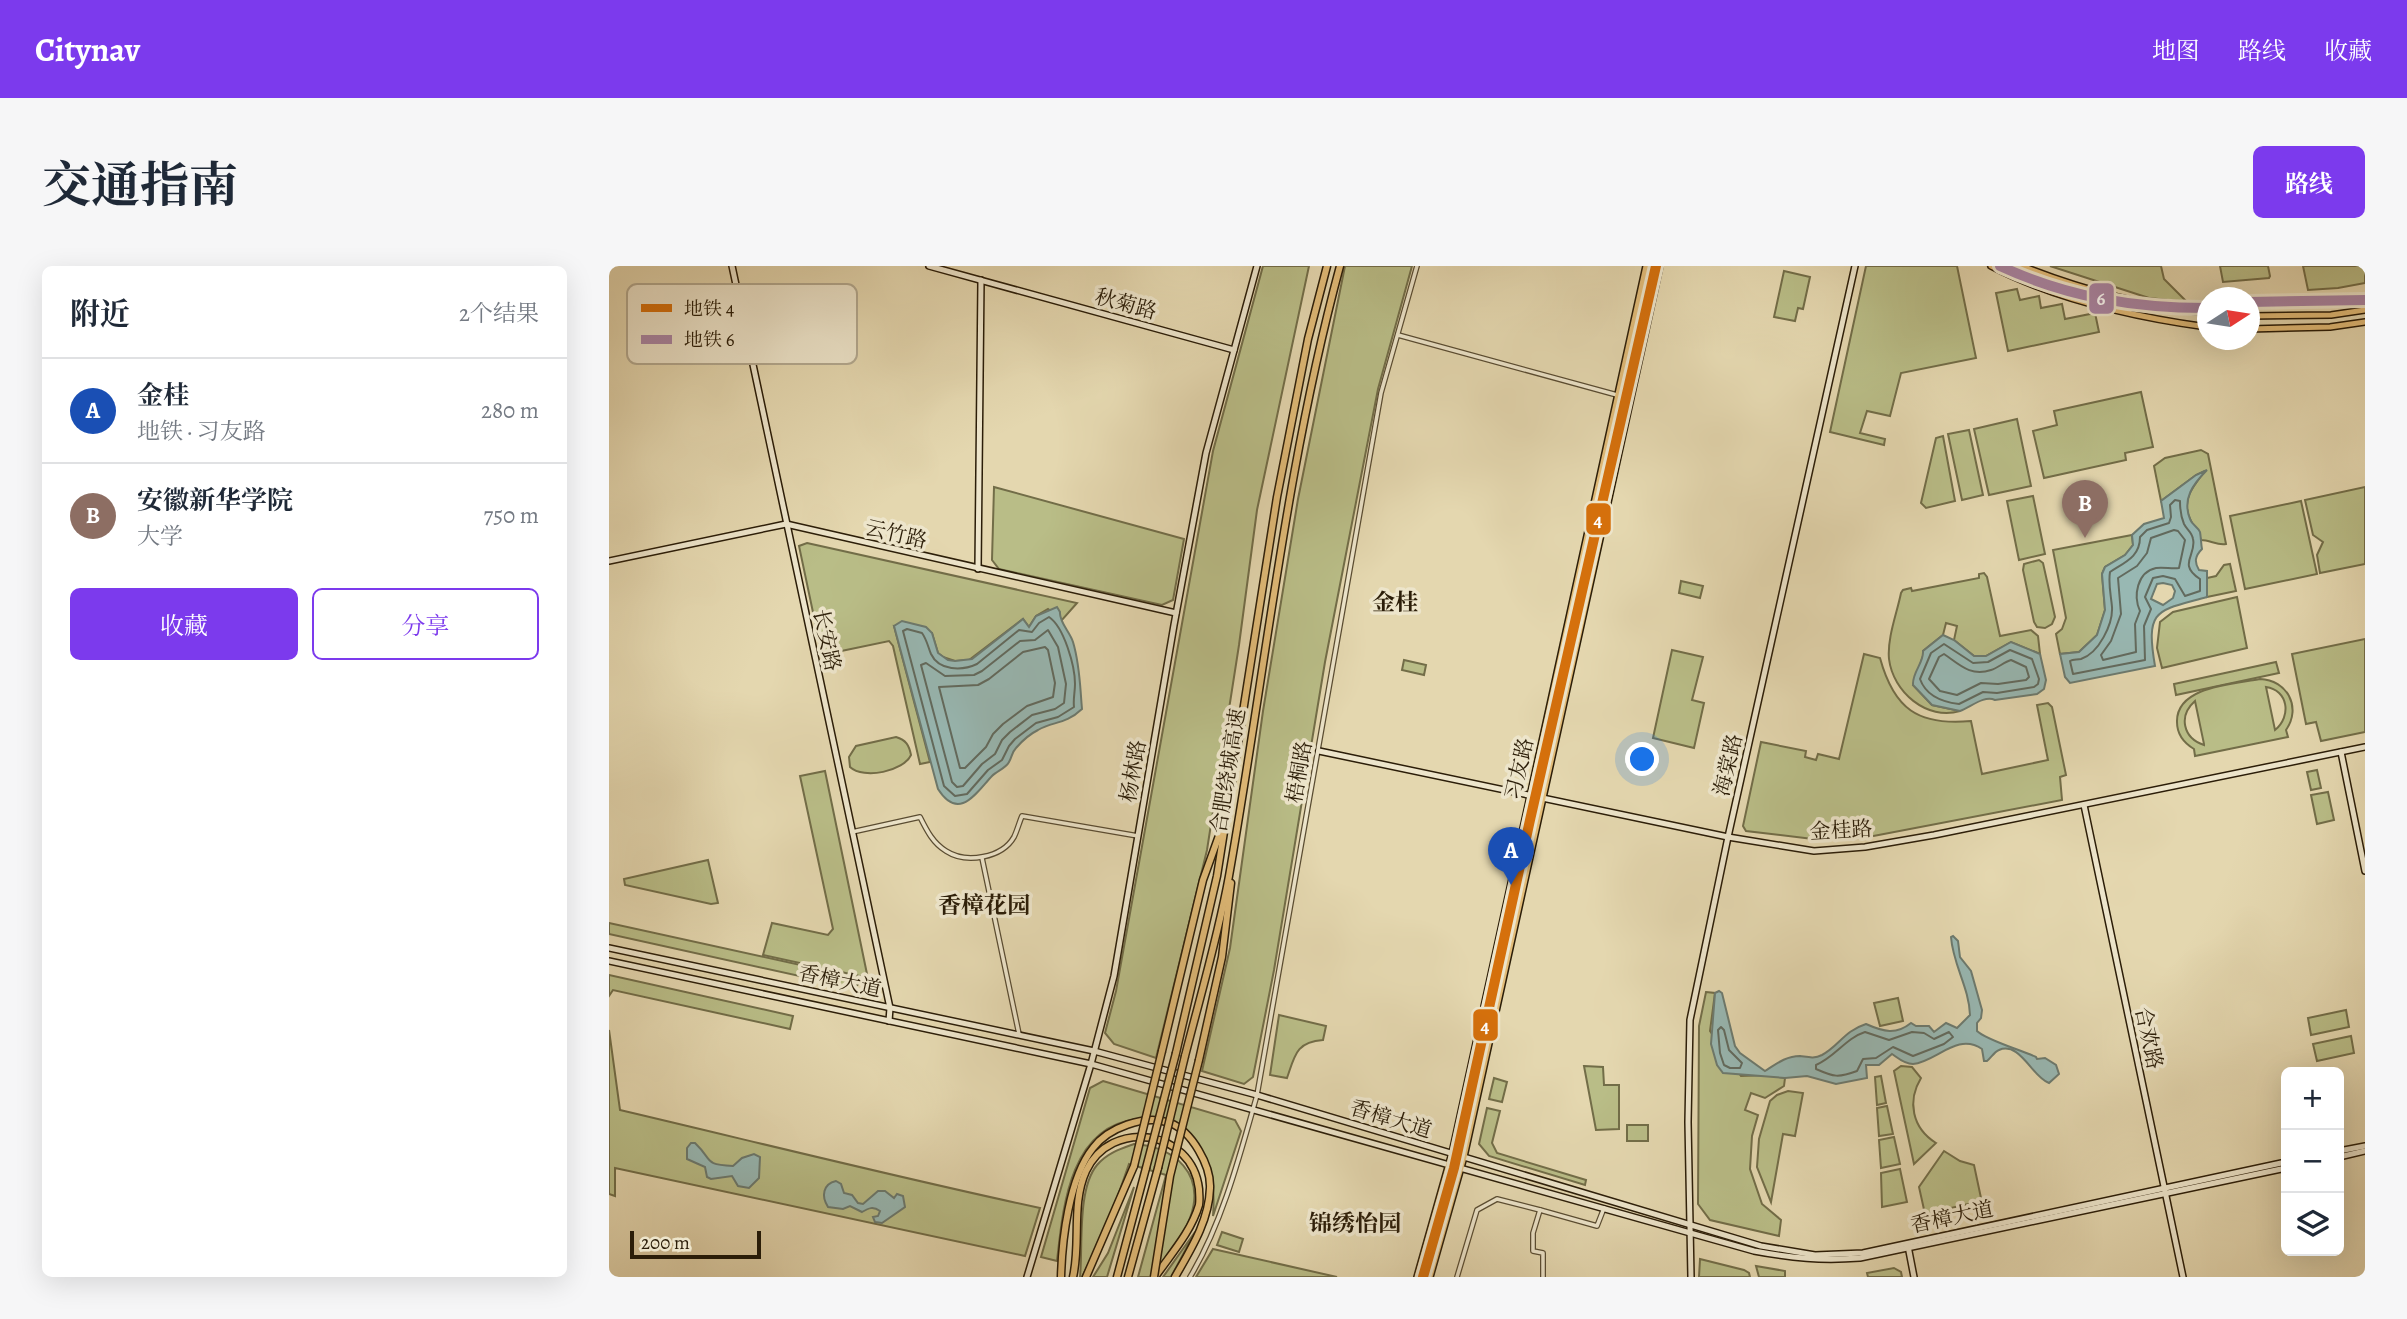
<!DOCTYPE html>
<html lang="zh">
<head>
<meta charset="utf-8">
<style>
  :root { --surface:#fff; --page:#f6f6f7; --text:#1f2937; --muted:#747a83; --line:#e0e1e3; --accent:#7c3aed }
  body { margin:0; font-family:Alegreya,"Noto Serif SC",serif; background:var(--page); color:var(--text) }
  .controls { position:absolute; right:21px; bottom:21px; display:grid; overflow:hidden; border-radius:10px; box-shadow:0 7px 28px #0002 }
  .controls button { width:63px; height:63px; display:grid; place-items:center; padding:0; border:0; border-bottom:2px solid var(--line); background:var(--surface); color:var(--text); font:35px sans-serif }
  .compass { position:absolute; left:1588px; top:21px; width:63px; height:63px; border-radius:50%; background:var(--surface); box-shadow:0 7px 28px #0002; rotate:78deg }
  .scale { position:absolute; left:21px; bottom:18px; width:131px; box-sizing:border-box; padding-left:7px; border:4px solid #2b1d08; border-top:0; font-size:19px; line-height:24px; white-space:nowrap; color:#2b1d08; -webkit-text-stroke:5px #ede5cb; paint-order:stroke }
  .you { position:absolute; left:1034px; top:494px; width:24px; height:24px; margin:-18px; border:5px solid #fff; border-radius:50%; background:#1a73e8; box-shadow:0 0 0 10px #1a73e833 }
  .badge { display:grid; place-items:center; width:46px; height:46px; border-radius:50%; background:var(--accent); color:#fff; font-size:23px; font-weight:700 }
  .pin { position:absolute; translate:-50% -58px; filter:drop-shadow(0 2px 4px #0008) }
  .pin::after { content:''; position:absolute; top:37px; width:24px; height:21px; background:inherit; clip-path:polygon(0 0,100% 0,50% 100%) }
  .list { margin:0; padding:0; list-style:none }
  h2 { display:flex; justify-content:space-between; align-items:center; height:91px; margin:0; padding:0 28px; font-size:30px }
  h2 small { font-size:23px; font-weight:400; color:var(--muted) }
  .list li { display:grid; grid-template-columns:46px 1fr auto; gap:21px; align-items:center; box-sizing:border-box; height:105px; padding:0 28px; border-top:2px solid var(--line) }
  .list b { display:block; font-size:26px; white-space:nowrap }
  .list p { margin:0; font-size:23px; white-space:nowrap; color:var(--muted) }
  .list em { font-size:23px; font-style:normal; color:var(--muted) }
  .actions { display:flex; gap:14px; padding:21px 28px }
  .actions a { flex:1; padding:16px 0; border:2px solid var(--accent); border-radius:10px; text-align:center; font-size:24px; color:var(--accent) }
  .actions .main { background:var(--accent); color:#fff }
  .icon { flex:none; width:38px; height:38px; fill:none; stroke:currentColor; stroke-width:2; stroke-linecap:round; stroke-linejoin:round }
  .map { position:relative; flex:none; width:1756px; height:1011px; overflow:hidden; border-radius:10px }
  header { display:flex; align-items:center; gap:42px; box-sizing:border-box; height:98px; padding:0 35px; background:var(--accent); color:#fff }
  header strong { font-size:33px }
  nav { display:flex; gap:38px; margin-inline-start:auto; font-size:24px }
  .intro { display:flex; align-items:center; justify-content:space-between; box-sizing:border-box; height:168px; padding:0 42px }
  h1 { margin:0; font-size:49px }
  .button { padding:18px 32px; border-radius:10px; background:var(--accent); color:#fff; font-size:24px; font-weight:700 }
  main { display:flex; gap:42px; padding:0 42px }
  aside { flex:1; background:var(--surface); border-radius:10px; box-shadow:0 7px 28px #0002 }
  .map>svg:first-child { display:block }
  .green { fill:#b9bd87; stroke:#726d48; stroke-width:2; fill-rule:evenodd }
  .water { fill:#98b8b3; stroke:#6c7a6f; stroke-width:2; fill-rule:evenodd }
  .lines { fill:none; stroke-linecap:round; stroke-linejoin:round }
  .shore { stroke:#626a5e; stroke-width:2 }
  .street-casing { stroke:#594c32; stroke-width:6 }
  .secondary-casing { stroke:#2b1d08; stroke-width:8 }
  .primary-casing { stroke:#2b1d08; stroke-width:8 }
  .highway-casing { stroke:#2b1d08; stroke-width:9 }
  .street { stroke:#ede5cb; stroke-width:3.5 }
  .secondary { stroke:#ede5cb; stroke-width:5 }
  .primary { stroke:#e2bc78; stroke-width:5 }
  .highway { stroke:#e2bc78; stroke-width:6 }
  .highway-bridge-casing { stroke:#2b1d08; stroke-width:9; stroke-linecap:butt }
  .highway-bridge { stroke:#e2bc78; stroke-width:6 }
  .metro-1-casing { stroke:#ede5cb; stroke-width:16 }
  .metro-2-casing { stroke:#ede5cb; stroke-width:16 }
  .metro-1 { stroke:#d5700c; stroke-width:10 }
  .metro-2 { stroke:#a985a6; stroke-width:10 }
  .labels { text-anchor:middle; dominant-baseline:central; stroke-width:7; stroke-linejoin:round; paint-order:stroke }
  .street-label { font-size:21px; fill:#2b1d08; stroke:#ede5cb }
  .neighbourhood-label { font-size:23px; font-weight:bold; fill:#2b1d08; stroke:#ede5cb }
  .key { fill:#ede5cb; stroke:#b3a990; stroke-width:2 }
  .key-label { font-size:19px; fill:#2b1d08 }
  .line-badge { stroke:#ede5cb; stroke-width:2.5 }
  .badge-label { font-size:19px; text-anchor:middle; font-weight:bold; fill:#fff }
</style>
</head>
<body>
<header>
<strong>Citynav</strong>
<nav><a>地图</a><a>路线</a><a>收藏</a></nav>
</header>
<div class="intro"><h1>交通指南</h1><a class="button">路线</a></div>
<main>
<aside>
<h2>附近<small>2个结果</small></h2>
<ul class="list">
<li><span class="badge" style="background:#1a4fb4">A</span><div><b>金桂</b><p>地铁 · 习友路</p></div><em>280 m</em></li>
<li><span class="badge" style="background:#8d6e63">B</span><div><b>安徽新华学院</b><p>大学</p></div><em>750 m</em></li>
</ul>
<div class="actions"><a class="main">收藏</a><a>分享</a></div>
</aside>
<div class="map">
<svg width="1756" height="1011" viewBox="0 0 1756 1011">
  <rect width="100%" height="100%" fill="#e4d7af"/>
  <filter id="stains"><feTurbulence type="fractalNoise" baseFrequency=".00286" numOctaves="4"/><feColorMatrix values="0 0 0 0 .2 0 0 0 0 .09 0 0 0 0 .02 0 0 0 .5 -.17"/></filter>
  <radialGradient id="worn" r=".72"><stop offset=".6" stop-color="#630" stop-opacity="0"/><stop offset="1" stop-color="#630" stop-opacity=".3"/></radialGradient>
  <g class="green">
    <path d="M654 0H700L648 244 630 379 598 584 547 792 505 778 496 767 507 725 604 185Z"/>
    <path d="M736 0H803L769 123 716 396 665 704 644 811 635 818 593 805 621 682 654 445 689 233Z"/>
    <path d="M1257 0H1348L1367 92 1292 107 1281 150 1258 145 1251 167 1276 173 1275 179 1221 166Z"/>
    <path d="M1441 0H1552L1555 13 1578 36 1540 32Z"/>
    <path d="M1611 0H1659L1661 10 1660 12 1614 16Z"/>
    <path d="M1694 0H1756V17L1729 22 1699 24Z"/>
    <path d="M1175 5 1201 11 1194 43 1189 42 1186 55 1165 51Z"/>
    <path d="M1408 23 1411 34 1430 30 1432 42 1453 38 1456 53 1486 47 1490 66 1399 85 1387 27Z"/>
    <path d="M1532 126 1544 181 1516 187 1517 194 1435 212 1424 165 1448 159 1445 145Z"/>
    <path d="M1408 153 1422 220 1380 229 1365 163Z"/>
    <path d="M1360 164 1374 229 1353 234 1339 168Z"/>
    <path d="M1334 170 1346 235 1317 242 1312 237 1327 172Z"/>
    <path d="M1592 184 1599 188 1617 278C1609 280 1601 274 1592 274 1590 265 1586 263 1582 255 1571 235 1584 220 1596 205L1587 209 1552 235 1545 200 1556 192Z"/>
    <path d="M385 221 575 273 564 334 553 339 390 303 383 294Z"/>
    <path d="M1756 221V298L1711 307 1708 289 1714 276 1704 269 1696 234Z"/>
    <path d="M1424 230 1436 288 1410 294 1398 235Z"/>
    <path d="M1692 235 1708 308 1636 323 1621 250Z"/>
    <path d="M1523 269 1524 279 1516 289 1496 301 1493 308 1496 344 1488 369 1470 386 1451 388 1447 368 1453 363 1457 352 1444 284Z"/>
    <path d="M198 277 468 337 453 354 439 343 427 350 420 361 414 353 360 394 346 395 334 391 329 387 323 367 285 360 321 496 311 498 284 380 280 375 213 389 190 280Z"/>
    <path d="M1430 294 1434 297 1446 351 1443 358 1436 362 1428 361 1425 356 1414 304 1415 298Z"/>
    <path d="M1621 298 1627 325 1598 331V312L1607 310 1615 299Z"/>
    <path d="M1375 307 1378 311 1391 370 1422 364 1429 370 1431 388 1402 376 1377 390H1365L1345 374 1348 360 1337 357 1334 369 1314 385V390L1304 419 1323 439 1351 445C1318 455 1284 426 1280 393 1278 372 1288 347 1292 327L1294 324 1302 322 1303 325 1370 312V308Z"/>
    <path d="M1072 315 1094 320 1091 332 1070 327Z"/>
    <path d="M1628 331 1638 382 1553 402 1548 382 1551 356 1564 346Z"/>
    <path d="M1756 373V466L1712 475 1707 456 1697 458 1683 388Z"/>
    <path d="M1063 384 1094 391 1083 434 1095 437 1085 482 1044 472Z"/>
    <path d="M1255 388 1271 392C1285 443 1309 460 1362 455L1373 508 1439 494 1428 439 1439 437 1443 441 1457 509 1451 511 1453 534 1254 572 1204 573 1137 565 1134 560 1152 476 1197 485 1196 491 1207 494 1209 488 1230 493Z"/>
    <path d="M795 394 817 399 815 409 793 404Z"/>
    <path d="M1667 396 1670 407 1567 429 1565 418Z"/>
    <path d="M1651 413C1678 414 1693 441 1677 464L1679 471 1586 490 1585 483C1575 477 1568 468 1568 456 1567 420 1625 418 1651 413ZM1657 421C1679 424 1683 450 1666 464ZM1586 435 1595 478V479C1574 472 1569 450 1586 435Z"/>
    <path d="M287 471C297 474 300 479 302 489 295 505 255 514 241 501L240 491 247 480Z"/>
    <path d="M1708 504 1712 522 1702 524 1698 506Z"/>
    <path d="M216 505 258 708 255 711 154 689 163 657 219 669 224 663 191 510Z"/>
    <path d="M1719 526 1725 554 1708 558 1702 529Z"/>
    <path d="M99 594 109 637 102 638 16 619 15 613Z"/>
    <path d="M0 657 255 713 245 722 0 668Z"/>
    <path d="M0 709 184 750 181 763 4 724 0 730Z"/>
    <path d="M1097 726 1106 727 1101 765 1132 810 1160 809 1176 812 1175 820 1156 832 1142 827 1136 844 1149 849 1143 870 1141 903 1153 938 1172 954 1170 970 1101 954 1089 938 1090 760Z"/>
    <path d="M1289 732 1294 755 1271 760 1265 737Z"/>
    <path d="M1737 744 1740 761 1702 769 1699 752Z"/>
    <path d="M670 749 717 760 714 774C687 776 686 789 678 812L661 809Z"/>
    <path d="M0 764 11 844C151 877 291 912 431 942L416 990 6 902V930L0 928Z"/>
    <path d="M1742 770 1745 787 1708 795 1704 778Z"/>
    <path d="M975 800 994 801 995 819H1010V863L987 864Z"/>
    <path d="M1292 800 1303 801 1312 812C1298 835 1303 862 1327 877L1305 898 1285 805Z"/>
    <path d="M1272 810 1277 837 1268 839 1266 811Z"/>
    <path d="M885 812 898 816 893 836 880 833Z"/>
    <path d="M494 815 626 854 632 865 604 950C607 909 600 893 575 861 561 858 542 852 528 853 460 861 454 942 448 995L432 991 481 822Z"/>
    <path d="M1179 825 1194 827 1186 870 1174 868 1162 936 1148 901 1150 873 1161 835 1168 829Z"/>
    <path d="M1278 840 1284 868 1270 870 1268 842Z"/>
    <path d="M878 842 891 845 883 877 888 887 977 914 976 919 880 890 870 878Z"/>
    <rect x="1018" y="859" width="21" height="16"/>
    <path d="M1285 871 1291 898 1272 902 1270 874Z"/>
    <path d="M525 878C566 880 597 909 581 952 574 973 555 993 541 1011H529L557 909 520 898 499 958 473 1011H471C474 981 468 923 488 899 498 887 511 883 525 878Z"/>
    <path d="M1335 885 1351 895 1365 899 1372 932 1368 936 1316 948 1310 921Z"/>
    <path d="M1291 903 1298 936 1273 941 1272 907Z"/>
    <path d="M525 921 498 1011H484L499 987Z"/>
    <path d="M586 966 562 1011H554Z"/>
    <path d="M613 966 634 973 630 986 608 979Z"/>
    <path d="M604 983 728 1011H587Z"/>
    <path d="M1091 993 1135 1004 1140 1007 1141 1011H1090Z"/>
    <path d="M1147 1000 1176 1005V1011H1150Z"/>
    <path d="M1285 1002 1292 1006 1293 1011H1259L1258 1007Z"/>
  </g>
  <g class="water">
    <path d="M1598 204C1584 218 1573 233 1581 253 1583 259 1589 261 1591 266 1592 271 1592 278 1593 283 1586 290 1585 296 1590 304L1598 305V331C1548 345 1536 342 1546 400L1461 417 1456 411 1451 388 1470 386 1488 369 1496 344 1493 308 1496 301 1516 289 1524 279 1523 269 1535 258 1555 252 1552 235 1587 209ZM1554 317 1563 319 1566 325 1564 332 1554 339 1542 333 1548 318Z"/>
    <path d="M448 341 451 346C450 356 461 366 464 376 471 399 471 421 473 443 456 459 444 455 429 464 421 468 413 475 407 482 403 486 403 491 400 496 397 502 388 505 383 510 367 527 350 556 329 523L285 360 293 355 317 361 323 367 329 387 339 394 346 395 363 393 414 353 420 361 427 350Z"/>
    <path d="M1334 369 1345 374 1365 390H1377L1402 376 1431 388 1437 414 1435 423 1428 428 1386 434C1375 429 1362 441 1351 445L1323 439 1304 419C1303 406 1315 397 1314 385Z"/>
    <path d="M1344 670 1349 675 1351 691 1362 705 1373 744 1372 752 1368 757V765C1377 774 1412 784 1427 791L1428 793 1436 792 1447 799 1450 808 1440 817C1423 811 1411 775 1390 784 1385 786 1382 792 1378 795H1375L1373 783C1348 766 1327 796 1304 798 1295 798 1289 792 1283 788L1270 799H1257L1258 812 1227 818 1198 810 1176 812 1114 807 1108 799 1102 778 1106 727 1110 725 1113 727 1126 780 1131 787 1156 805C1167 798 1177 790 1191 790 1199 791 1205 793 1213 789 1230 780 1235 765 1257 758 1275 766 1287 769 1302 757L1307 760H1320L1325 766 1337 757 1348 762 1361 749C1360 721 1344 699 1342 671Z"/>
    <path d="M82 877H86C105 895 93 898 124 900L133 892 145 888 151 891 150 912 140 922 129 920 123 910 102 913 98 911 96 901 78 893V882Z"/>
    <path d="M227 915 232 918 235 927 243 929 249 937 254 938 269 925H276L285 932 288 928 294 930 296 941 273 957 266 956 264 951 269 950 271 945C264 940 260 942 253 946L241 940 234 943 219 941C212 930 214 918 227 915Z"/>
  </g>
  <g class="lines">
    <g class="shore">
      <path d="M1566 234 1571 235C1571 243 1572 251 1575 258 1578 264 1583 266 1584 273 1588 289 1568 298 1591 313V325L1576 330 1566 313 1554 310 1544 312 1536 331 1542 343 1535 360 1536 394 1464 408 1461 395C1464 393 1468 394 1472 393 1490 387 1504 358 1503 341 1502 329 1499 318 1501 306 1516 296 1531 291 1531 271L1538 264 1560 257 1562 251 1561 239Z"/>
      <path d="M1565 264 1569 265 1576 274 1570 302C1563 303 1555 301 1547 302 1528 306 1524 330 1531 345L1526 358 1527 386 1494 394 1492 389 1502 375 1512 348 1509 312 1528 300 1538 287 1542 272Z"/>
      <path d="M440 351C455 361 466 400 466 418 466 426 464 433 465 441L449 451 427 457 406 473 400 480 393 494 379 504 358 528 346 530 335 520 294 365 298 363 313 367C318 374 319 381 322 388 330 405 353 405 368 398L410 364 423 366 430 357Z"/>
      <path d="M439 364 449 381 457 418 455 437 446 443 423 449 401 466 393 474 386 488 373 498 354 520 348 521 343 516 312 399 317 397 336 410 365 409 373 405 411 375 426 374Z"/>
      <path d="M1335 378 1364 397 1379 396 1401 384 1423 393 1430 413 1429 418 1425 421 1388 427 1374 426 1350 438C1333 436 1317 430 1311 413L1322 387Z"/>
      <path d="M436 381 439 384 446 417 444 431 418 440 394 458 384 468 377 481 356 502H351L330 421 369 419 380 413 414 386Z"/>
      <path d="M1335 388C1350 398 1361 411 1382 404 1389 402 1395 396 1402 394L1417 401 1420 411 1417 414 1389 418 1372 417 1348 429 1331 425 1320 413 1330 391Z"/>
      <path d="M1112 761 1115 764 1120 784 1133 797 1131 802H1121L1115 799 1111 787 1109 764Z"/>
      <path d="M1256 766 1280 774 1303 766 1315 767 1325 773 1340 766 1344 771 1335 778 1304 790 1284 781 1267 792 1254 793 1248 805C1229 812 1225 811 1207 803V799C1226 791 1237 772 1256 766Z"/>
    </g>
    <defs>
      <g id="street">
        <path d="M789 69 1008 129"/>
        <path d="M243 566 311 551C318 565 324 577 337 585 357 598 393 592 405 571 408 565 410 557 413 550L529 570"/>
        <path d="M373 592 410 768"/>
        <path d="M581 1011C613 958 631 889 648 829L772 127 808 0"/>
        <path d="M848 1011 868 944 888 933 931 944"/>
        <path d="M934 1011V987L924 985V967L931 944 988 960 995 942"/>
      </g>
      <g id="secondary">
        <path d="M123 0 281 742 280 755"/>
        <path d="M320 0 625 84"/>
        <path d="M0 295 177 258 567 347"/>
        <path d="M369 303 372 14"/>
        <path d="M710 485 1119 571 1205 585 1256 581 1325 569 1756 481"/>
        <path d="M1732 486 1756 605"/>
        <path d="M1475 539 1574 1011"/>
        <path d="M0 682 485 785 648 829 1152 980 1206 989 1254 987 1677 896"/>
        <path d="M0 695 482 798 1145 985C1183 992 1212 995 1251 992L1677 902"/>
        <path d="M1730 885 1756 880"/>
        <path d="M1730 891 1756 885"/>
        <path d="M1299 980 1305 1011"/>
        <path d="M418 1011 482 798 505 710 565 359 597 187 648 0"/>
        <path d="M1082 1011 1079 856 1081 754 1119 571 1246 0"/>
      </g>
      <g id="primary">
        <path d="M1382 0C1448 34 1525 51 1598 61"/>
        <path d="M1413 0C1473 24 1535 40 1598 47"/>
        <path d="M1640 50 1722 49 1756 44"/>
        <path d="M1640 63 1721 61 1756 56"/>
        <path d="M808 1011 843 887 1037 0"/>
        <path d="M821 1011 855 891 1051 0"/>
      </g>
      <g id="highway">
        <path d="M553 785 594 614 612 564"/>
        <path d="M567 787 608 610 668 231 699 73 718 0"/>
        <path d="M576 790C591 731 609 671 620 610 656 407 677 200 731 0"/>
        <path d="M590 794 613 691 622 617"/>
        <path d="M452 1011C453 974 460 912 484 882 499 862 535 848 561 857 583 865 602 900 601 922 600 955 582 983 566 1011"/>
        <path d="M464 1011C472 977 462 938 477 905 502 852 583 863 590 923 590 928 591 933 590 939 582 966 562 988 546 1011"/>
        <path d="M477 1011 525 900"/>
        <path d="M508 1011 537 902"/>
        <path d="M519 1011 549 902"/>
      </g>
    </defs>
    <use href="#street" class="street-casing"/>
    <use href="#secondary" class="secondary-casing"/>
    <use href="#primary" class="primary-casing"/>
    <use href="#highway" class="highway-casing"/>
    <use href="#street" class="street"/>
    <use href="#secondary" class="secondary"/>
    <use href="#primary" class="primary"/>
    <use href="#highway" class="highway"/>
    <defs>
      <g id="highway-bridge">
        <path d="M525 900 553 785"/>
        <path d="M537 902 567 787"/>
        <path d="M549 902 576 790"/>
        <path d="M545 1011 561 910 590 794"/>
      </g>
    </defs>
    <use href="#highway-bridge" class="highway-bridge-casing"/>
    <use href="#highway-bridge" class="highway-bridge"/>
    <defs>
      <path id="metro-1" d="M814 1011 845 902 921 554 1047 0"/>
      <g id="metro-2">
        <path d="M1391 0C1458 31 1525 42 1598 42"/>
        <path d="M1640 36 1756 34"/>
      </g>
    </defs>
    <use href="#metro-1" class="metro-1-casing"/>
    <use href="#metro-2" class="metro-2-casing"/>
    <use href="#metro-1" class="metro-1"/>
    <use href="#metro-2" class="metro-2"/>
  </g>
  <g class="labels">
    <g class="street-label">
      <text transform="translate(517 38) rotate(15)">秋菊路</text>
      <text transform="translate(287 268) rotate(13)">云竹路</text>
      <text transform="translate(218 374) rotate(78)">长安路</text>
      <text transform="translate(1119 499) rotate(-77)">海棠路</text>
      <text transform="translate(910 503) rotate(-77)">习友路</text>
      <text transform="translate(524 505) rotate(-80)">杨林路</text>
      <text transform="translate(619 505) rotate(-81)">合肥绕城高速</text>
      <text transform="translate(690 506) rotate(-80)">梧桐路</text>
      <text transform="translate(1232 564) rotate(-3)">金桂路</text>
      <text transform="translate(231 715) rotate(12)">香樟大道</text>
      <text transform="translate(1540 772) rotate(78)">合欢路</text>
      <text transform="translate(782 853) rotate(17)">香樟大道</text>
      <text transform="translate(1343 951) rotate(-12)">香樟大道</text>
    </g>
    <g class="neighbourhood-label">
      <text x="786" y="336">金桂</text>
      <text x="375" y="639">香樟花园</text>
      <text x="746" y="957">锦绣怡园</text>
    </g>
  </g>
  <rect x="18" y="18" width="230" height="80" rx="10" class="key"/>
  <rect x="32" y="38" width="31" height="8" fill="#d5700c"/>
  <rect x="32" y="69" width="31" height="9" fill="#a985a6"/>
  <g class="key-label">
    <text x="75" y="49">地铁 4</text>
    <text x="75" y="80">地铁 6</text>
  </g>
  <g class="line-badge">
    <rect x="1479" y="16" width="27" height="33" rx="7" fill="#a985a6"/>
    <rect x="976" y="236" width="27" height="34" rx="7" fill="#d5700c"/>
    <rect x="863" y="742" width="27" height="34" rx="7" fill="#d5700c"/>
  </g>
  <g class="badge-label">
    <text x="1492" y="39">6</text>
    <text x="989" y="260">4</text>
    <text x="876" y="766">4</text>
  </g>
  <rect width="100%" height="100%" filter="url(#stains)"/>
  <rect width="100%" height="100%" fill="url(#worn)"/>
</svg>
<div class="controls">
<button>+</button>
<button>−</button>
<button><svg class="icon" aria-label="layers" viewBox="0 0 24 24"><path d="M12 4l9 5-9 5-9-5zM3 14l9 5 9-5"/></svg></button>
</div>
<svg class="compass" viewBox="-18 -18 36 36"><path d="M0-13l5 13h-10z" fill="#e53935"/><path d="M0 13l5-13h-10z" fill="#747a83"/></svg>
<div class="scale">200 m</div>
<div class="you"></div>
<div class="pin badge" style="left:902px;top:619px;background:#1a4fb4">A</div>
<div class="pin badge" style="left:1476px;top:272px;background:#8d6e63">B</div>
</div>
</main>
</body>
</html>
